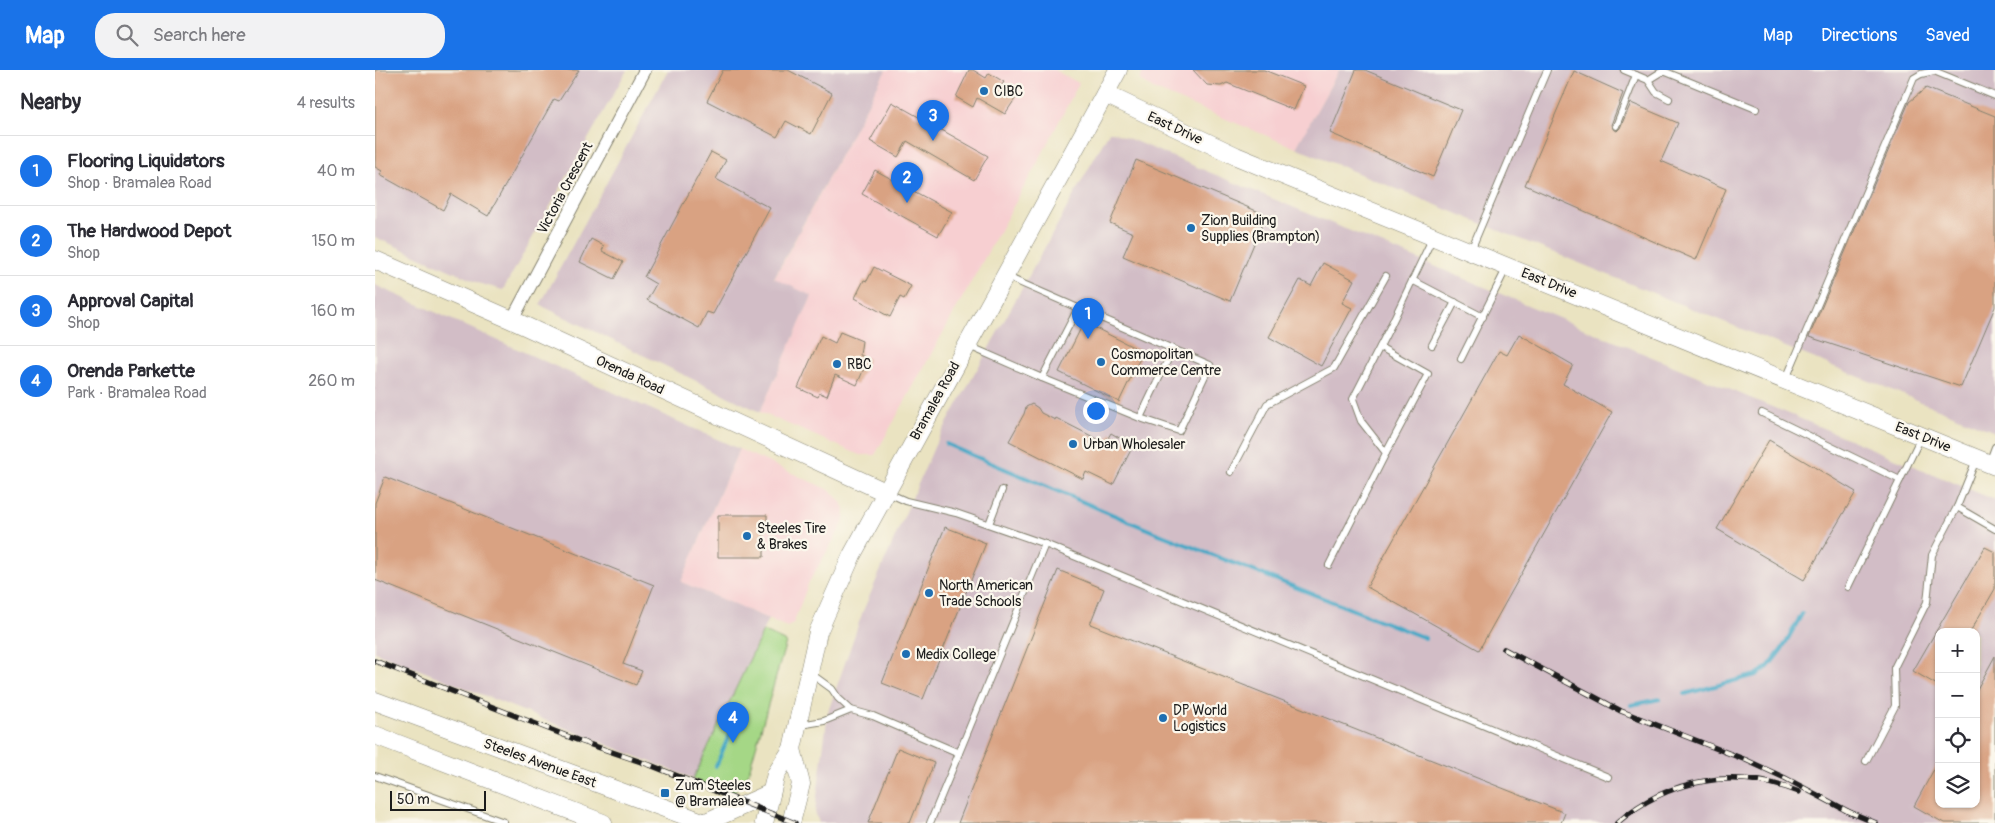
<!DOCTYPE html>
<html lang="en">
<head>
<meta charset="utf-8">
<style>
  :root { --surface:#fff; --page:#f2f2f3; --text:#2b2b33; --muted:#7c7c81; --line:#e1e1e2; --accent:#1a73e8 }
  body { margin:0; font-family:Pangolin,sans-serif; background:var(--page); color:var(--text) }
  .controls { position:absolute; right:15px; bottom:15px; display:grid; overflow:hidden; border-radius:10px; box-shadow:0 1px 4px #0004 }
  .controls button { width:45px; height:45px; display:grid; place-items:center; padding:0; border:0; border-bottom:1px solid var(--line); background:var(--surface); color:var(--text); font:25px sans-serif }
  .scale { position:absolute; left:15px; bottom:12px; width:96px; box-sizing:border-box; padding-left:5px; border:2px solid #1c1c1c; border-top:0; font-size:14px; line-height:18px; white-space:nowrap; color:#1c1c1c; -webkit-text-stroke:4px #fbf7ec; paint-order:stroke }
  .you { position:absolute; left:720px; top:340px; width:18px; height:18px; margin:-12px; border:4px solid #fff; border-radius:50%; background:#1a73e8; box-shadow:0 0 0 8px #1a73e833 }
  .badge { display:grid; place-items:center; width:32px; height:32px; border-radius:50%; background:var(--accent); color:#fff; font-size:16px; font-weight:700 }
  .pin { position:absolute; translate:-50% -41px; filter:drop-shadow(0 1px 2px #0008) }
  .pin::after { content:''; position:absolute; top:26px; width:18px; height:15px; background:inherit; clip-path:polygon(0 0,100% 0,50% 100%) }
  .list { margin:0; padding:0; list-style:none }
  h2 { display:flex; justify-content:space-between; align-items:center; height:65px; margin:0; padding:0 20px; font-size:21px }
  h2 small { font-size:16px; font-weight:400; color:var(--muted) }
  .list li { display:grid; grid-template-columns:32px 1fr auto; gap:15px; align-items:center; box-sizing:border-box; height:70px; padding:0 20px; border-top:1px solid var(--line) }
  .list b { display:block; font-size:19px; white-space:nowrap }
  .list p { margin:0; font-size:16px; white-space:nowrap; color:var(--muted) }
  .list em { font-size:16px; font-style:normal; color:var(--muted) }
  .icon { flex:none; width:28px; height:28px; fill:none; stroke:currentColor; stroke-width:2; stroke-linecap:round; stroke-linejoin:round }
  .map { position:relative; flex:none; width:1620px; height:753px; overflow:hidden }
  header { display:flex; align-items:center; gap:30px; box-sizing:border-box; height:70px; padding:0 25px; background:var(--accent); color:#fff }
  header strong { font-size:24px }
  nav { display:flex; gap:28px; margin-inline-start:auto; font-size:18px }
  .search { width:350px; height:45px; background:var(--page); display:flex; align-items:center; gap:12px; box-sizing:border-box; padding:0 18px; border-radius:20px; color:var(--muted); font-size:19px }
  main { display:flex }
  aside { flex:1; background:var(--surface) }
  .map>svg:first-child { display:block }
  .built { fill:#f7cfd1 }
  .industrial { fill:#d2bdc6; fill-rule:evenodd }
  .green { fill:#a5d786; stroke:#607a51 }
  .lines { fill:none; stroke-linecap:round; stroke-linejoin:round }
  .stream { stroke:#46a8c6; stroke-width:4 }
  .building { fill:#d9a282 }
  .lane-casing { stroke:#83806e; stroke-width:8 }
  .street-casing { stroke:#83806e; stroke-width:14 }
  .secondary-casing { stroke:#83806e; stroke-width:19 }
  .lane { stroke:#fff; stroke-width:6 }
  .street { stroke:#fff; stroke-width:12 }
  .secondary { stroke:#fff; stroke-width:18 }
  .rail-casing { stroke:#1c1c1c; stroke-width:5.5 }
  .rail { stroke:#fbf7ec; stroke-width:4; stroke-dasharray:11; stroke-linecap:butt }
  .poi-dot { fill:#1f6fb2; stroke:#fbf7ec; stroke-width:2 }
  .labels { text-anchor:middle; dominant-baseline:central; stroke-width:4.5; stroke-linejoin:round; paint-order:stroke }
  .poi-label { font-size:14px; fill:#1c1c1c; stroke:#fbf7ec; text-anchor:start }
  .street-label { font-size:14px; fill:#1c1c1c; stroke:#fbf7ec }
</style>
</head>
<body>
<header>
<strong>Map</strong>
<div class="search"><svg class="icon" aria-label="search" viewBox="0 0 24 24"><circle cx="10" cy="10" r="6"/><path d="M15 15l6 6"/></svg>Search here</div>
<nav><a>Map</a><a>Directions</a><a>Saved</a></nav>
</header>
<main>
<aside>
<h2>Nearby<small>4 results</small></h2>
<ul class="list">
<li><span class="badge">1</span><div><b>Flooring Liquidators</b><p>Shop · Bramalea Road</p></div><em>40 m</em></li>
<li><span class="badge">2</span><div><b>The Hardwood Depot</b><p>Shop</p></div><em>150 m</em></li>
<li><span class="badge">3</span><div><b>Approval Capital</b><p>Shop</p></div><em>160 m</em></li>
<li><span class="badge">4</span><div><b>Orenda Parkette</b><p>Park · Bramalea Road</p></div><em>260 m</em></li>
</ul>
</aside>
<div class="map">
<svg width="1620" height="753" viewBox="0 0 1620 753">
  <rect width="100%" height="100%" fill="#fbf7ec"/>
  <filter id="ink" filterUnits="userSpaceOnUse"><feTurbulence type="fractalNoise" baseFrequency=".02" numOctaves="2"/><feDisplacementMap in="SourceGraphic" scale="10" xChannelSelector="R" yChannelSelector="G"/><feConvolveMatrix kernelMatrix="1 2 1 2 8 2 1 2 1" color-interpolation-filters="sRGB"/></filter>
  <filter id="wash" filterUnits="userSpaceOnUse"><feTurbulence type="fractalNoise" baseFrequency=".0096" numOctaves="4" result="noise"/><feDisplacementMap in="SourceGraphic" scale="20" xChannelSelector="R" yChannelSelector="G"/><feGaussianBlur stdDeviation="1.12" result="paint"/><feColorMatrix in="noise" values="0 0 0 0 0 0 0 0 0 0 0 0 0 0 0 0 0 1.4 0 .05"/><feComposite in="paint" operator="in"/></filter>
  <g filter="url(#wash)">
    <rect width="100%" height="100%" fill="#eae3c1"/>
    <g class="built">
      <path d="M511 0H679L704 13 664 90 500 385H485L385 342 437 226 399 209Z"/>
      <path d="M769 0H964L921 78 778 19 765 10Z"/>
      <path d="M364 379 456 421 469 436 470 442 468 454 434 512 418 554 412 557 306 512Z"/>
    </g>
    <g class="industrial">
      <path d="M0 0H252L128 220 106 214 0 167Z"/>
      <path d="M293 0H511L399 208 437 226 385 342 165 235Z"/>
      <path d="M964 0H1620V362L921 78Z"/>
      <path d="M734 62H738L1620 430V753H444L440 742 453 642 488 541 560 375ZM1564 562H1601V734H1564Z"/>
      <path d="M0 215 364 379 306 512 393 549 318 709 0 582Z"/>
    </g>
    <path class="green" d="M388 561 411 572 372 708 355 725 318 709Z"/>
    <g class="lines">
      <g class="stream">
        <path d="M571 374 779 462 1050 568"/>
        <path d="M1310 624 1381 605 1393 597 1407 579 1427 544"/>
        <path d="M1256 635 1285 629"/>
        <path d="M341 696 361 649"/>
      </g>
    </g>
    <g id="blocks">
      <g class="building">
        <path d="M0 0H204L184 31 179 29 113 146 76 124 68 140 5 105 7 101 0 97Z"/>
        <path d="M348 0H413L457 23 436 64 411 51 402 67 332 31Z"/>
        <path d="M594 0H598L611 8 614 3 629 12 626 16 642 26 630 44 602 28 598 37 581 27Z"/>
        <path d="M818 0H889L929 16 919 40 852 13 846 16 832 15Z"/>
        <path d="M981 0H990L1086 40 1058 107 955 63Z"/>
        <path d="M1199 1 1248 23 1236 55 1239 60 1242 61 1245 58 1256 33 1303 53 1286 91 1351 119 1321 190 1150 115Z"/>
        <path d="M1551 18 1620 46V237L1586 317 1434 267 1534 32Z"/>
        <path d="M517 32 613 86 599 110 532 71 523 87 495 71Z"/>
        <path d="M336 82 351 90 341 109 395 138 338 244 332 242 324 258 272 230 281 214 269 207Z"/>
        <path d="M761 90 891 145 855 231 748 186 758 163 735 153Z"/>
        <path d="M500 100 577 142 563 166 487 124Z"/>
        <path d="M216 169 229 176 227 181 248 192 239 209 205 192Z"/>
        <path d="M948 193 979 210 967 233 977 238 946 296 894 267 925 210 936 216Z"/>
        <path d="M499 197 536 216 529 229 525 227 515 247 480 228 489 210 492 211Z"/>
        <path d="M709 252 768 282 744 332 684 302Z"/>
        <path d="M465 262 487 271 485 285 493 289 482 315 460 305 452 326 445 323 443 327 423 318 446 266 460 273Z"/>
        <path d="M1144 264 1198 295 1188 314 1237 342 1104 580 992 517 1124 281 1132 285Z"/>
        <path d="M657 334 663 338 666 343 680 350 681 348 730 373 736 363 758 376 738 415 711 402 708 409 634 371 649 344 651 337Z"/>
        <path d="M1394 370 1481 422 1429 510 1342 459Z"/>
        <path d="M10 407 279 515 248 594 267 601 261 615 0 510V433Z"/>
        <path d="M343 445H392V460H389V487H343Z"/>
        <path d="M570 457 611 473 548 629 507 613Z"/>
        <path d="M1610 477 1620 482V519L1595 562H1564V616L1538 601Z"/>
        <path d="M683 500 729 519 715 554 1190 743 1186 753H583Z"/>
        <path d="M1620 586V753H1569L1539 736 1564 690V734H1601V621Z"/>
        <path d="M523 678 559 693 535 753H493Z"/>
      </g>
    </g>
  </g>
  <g filter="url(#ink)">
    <use href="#blocks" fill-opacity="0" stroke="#83806e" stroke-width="1"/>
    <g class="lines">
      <defs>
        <g id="lane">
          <path d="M1249 0 1273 10 1281 22 1294 29"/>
          <path d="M1273 10 1286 2H1291L1381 39"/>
          <path d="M1241 56 1261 5"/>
          <path d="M1096 180 1172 0"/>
          <path d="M1037 210 1108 247"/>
          <path d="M1057 275 1080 232"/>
          <path d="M594 276 667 308 703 238 630 206"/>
          <path d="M1005 277 1053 304 1011 383"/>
          <path d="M1086 289 1132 197"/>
          <path d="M667 308 765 348 804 361 835 295 703 238"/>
          <path d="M1411 309 1539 8 1546 4 1559 1 1620 26"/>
          <path d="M1387 343 1525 410"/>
          <path d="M765 348 798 279"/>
          <path d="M1614 393 1620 377"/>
          <path d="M856 402 892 334 959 298 1011 206"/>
          <path d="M513 423 531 431 581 443 670 474 584 683"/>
          <path d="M1582 437 1620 459"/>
          <path d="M614 454 627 420"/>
          <path d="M670 474 1233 707"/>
          <path d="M954 495 1011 383 986 351 978 329 1015 257 1058 167"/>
          <path d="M1473 517 1546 367"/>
          <path d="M435 603 457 619 463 628 476 640 498 646 584 683 555 753"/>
          <path d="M425 655 449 651 476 640"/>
          <path d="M1491 691 1520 636 1519 598 1552 532 1557 485 1582 437 1601 390"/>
          <path d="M0 706 129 752 128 753"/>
        </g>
        <path id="street" d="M137 250 270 0"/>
        <g id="secondary">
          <path d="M730 24 861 86 1620 396"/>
          <path d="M0 190 137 250 510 422"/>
          <path d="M0 631 330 753"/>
          <path d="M0 665 228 753"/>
          <path d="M329 753 396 723"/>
          <path d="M389 753 401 704 417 679 443 562 477 485 743 0"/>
          <path d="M416 753 426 714 417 679"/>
        </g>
      </defs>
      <use href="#lane" class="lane-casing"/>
      <use href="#street" class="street-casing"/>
      <use href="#secondary" class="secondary-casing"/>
      <use href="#lane" class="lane"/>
      <use href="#street" class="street"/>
      <use href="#secondary" class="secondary"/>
      <defs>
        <g id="rail">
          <path d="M1129 579 1246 641 1371 690 1410 708 1478 744"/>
          <path d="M0 591 202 670 275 695 420 753"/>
          <path d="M1472 741 1501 753"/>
          <path d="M1242 753C1293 708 1361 697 1424 722"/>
        </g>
      </defs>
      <use href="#rail" class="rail-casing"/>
      <use href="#rail" class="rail"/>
    </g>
  </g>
  <g class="poi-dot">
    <circle cx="609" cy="21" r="5"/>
    <circle cx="816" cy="158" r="5"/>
    <circle cx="726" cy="292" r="5"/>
    <circle cx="462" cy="294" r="5"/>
    <circle cx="698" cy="374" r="5"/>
    <circle cx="372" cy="466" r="5"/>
    <circle cx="554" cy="523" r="5"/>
    <circle cx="531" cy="584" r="5"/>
    <circle cx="788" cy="648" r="5"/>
    <rect x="285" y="718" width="10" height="10" rx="2.5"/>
  </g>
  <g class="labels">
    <g class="poi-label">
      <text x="619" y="21">CIBC</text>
      <text x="826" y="150">Zion Building<tspan x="826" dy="16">Supplies (Brampton)</tspan></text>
      <text x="736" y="284">Cosmopolitan<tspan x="736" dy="16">Commerce Centre</tspan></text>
      <text x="472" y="294">RBC</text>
      <text x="708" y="374">Urban Wholesaler</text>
      <text x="382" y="458">Steeles Tire<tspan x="382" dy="16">&amp; Brakes</tspan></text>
      <text x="564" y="515">North American<tspan x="564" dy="16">Trade Schools</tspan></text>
      <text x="541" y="584">Medix College</text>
      <text x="798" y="640">DP World<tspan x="798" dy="16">Logistics</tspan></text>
      <text x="300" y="715">Zum Steeles<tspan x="300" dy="16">@ Bramalea</tspan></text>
    </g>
    <g class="street-label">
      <text transform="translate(800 58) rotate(25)">East Drive</text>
      <text transform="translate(190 118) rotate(-62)">Victoria Crescent</text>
      <text transform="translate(1174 213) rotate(22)">East Drive</text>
      <text transform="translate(255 305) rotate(25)">Orenda Road</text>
      <text transform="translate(560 331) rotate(-61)">Bramalea Road</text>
      <text transform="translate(1548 367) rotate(22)">East Drive</text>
      <text transform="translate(165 693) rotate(20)">Steeles Avenue East</text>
    </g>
  </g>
</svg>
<div class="controls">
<button>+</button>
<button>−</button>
<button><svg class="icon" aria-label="locate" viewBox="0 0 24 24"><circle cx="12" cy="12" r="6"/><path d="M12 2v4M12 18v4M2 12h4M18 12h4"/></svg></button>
<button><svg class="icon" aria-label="layers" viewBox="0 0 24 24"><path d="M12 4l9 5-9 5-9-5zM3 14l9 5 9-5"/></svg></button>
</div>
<div class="scale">50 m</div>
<div class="you"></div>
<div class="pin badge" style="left:713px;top:269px">1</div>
<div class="pin badge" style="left:532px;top:133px">2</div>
<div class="pin badge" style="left:558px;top:71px">3</div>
<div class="pin badge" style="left:358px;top:673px">4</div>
</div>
</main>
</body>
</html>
